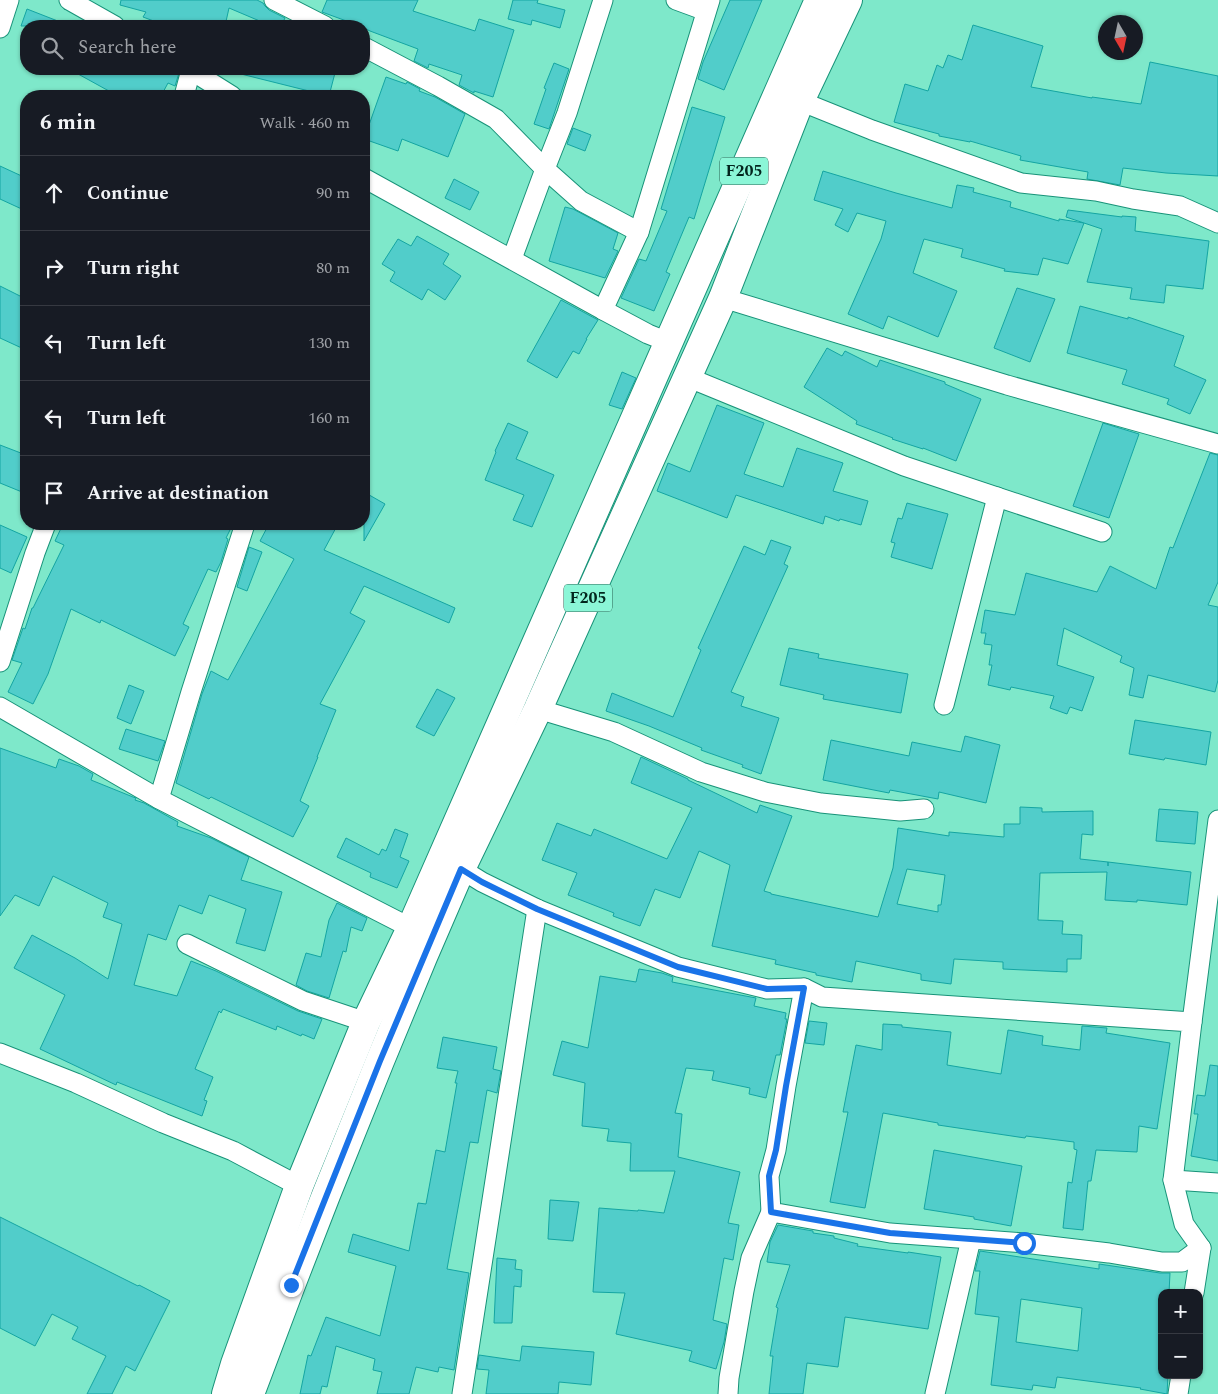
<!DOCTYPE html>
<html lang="en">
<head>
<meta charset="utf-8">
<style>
  :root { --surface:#171b24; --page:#20242c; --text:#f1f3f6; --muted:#9ea1a6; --line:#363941 }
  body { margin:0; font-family:Spectral,serif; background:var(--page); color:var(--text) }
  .controls { position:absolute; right:15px; bottom:15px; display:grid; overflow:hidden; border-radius:10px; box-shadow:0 1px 4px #0004 }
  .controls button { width:45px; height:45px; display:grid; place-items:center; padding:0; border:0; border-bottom:1px solid var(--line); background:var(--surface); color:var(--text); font:25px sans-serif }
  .compass { position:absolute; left:1098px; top:15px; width:45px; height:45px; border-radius:50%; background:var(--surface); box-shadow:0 1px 4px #0004; rotate:171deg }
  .stop { position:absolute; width:15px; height:15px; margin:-11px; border:4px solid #1a73e8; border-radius:50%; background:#fff }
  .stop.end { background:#1a73e8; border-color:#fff; box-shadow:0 1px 5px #0008 }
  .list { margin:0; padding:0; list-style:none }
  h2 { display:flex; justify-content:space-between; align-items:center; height:65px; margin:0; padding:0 20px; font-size:21px }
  h2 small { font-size:16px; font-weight:400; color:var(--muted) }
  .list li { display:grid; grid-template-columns:32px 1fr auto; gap:15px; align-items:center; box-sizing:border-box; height:75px; padding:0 20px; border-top:1px solid var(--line) }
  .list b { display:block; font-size:19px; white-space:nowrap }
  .list em { font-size:16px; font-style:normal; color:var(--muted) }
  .icon { flex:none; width:28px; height:28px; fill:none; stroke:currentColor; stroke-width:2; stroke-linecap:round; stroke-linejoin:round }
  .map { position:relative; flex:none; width:1218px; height:1394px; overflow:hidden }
  .search { position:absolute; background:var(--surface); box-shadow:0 1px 4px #0004; left:20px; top:20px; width:350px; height:55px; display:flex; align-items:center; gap:12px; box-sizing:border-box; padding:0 18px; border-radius:20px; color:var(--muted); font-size:19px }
  .panel { position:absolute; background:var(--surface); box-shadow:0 1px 4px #0004; left:20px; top:90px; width:350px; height:440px; border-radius:20px }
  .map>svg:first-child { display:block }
  .building { fill:#51cdca; stroke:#14a5a2; fill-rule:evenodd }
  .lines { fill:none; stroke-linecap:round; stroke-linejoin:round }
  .street-casing { stroke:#189379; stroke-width:21 }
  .primary-casing { stroke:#189379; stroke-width:30 }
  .street { stroke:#fff; stroke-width:19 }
  .primary { stroke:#fff; stroke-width:28 }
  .route { stroke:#1a73e8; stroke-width:6 }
  .labels { text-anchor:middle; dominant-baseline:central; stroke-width:5; stroke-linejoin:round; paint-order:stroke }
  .shield { fill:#8bf6d7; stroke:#2b6455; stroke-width:1 }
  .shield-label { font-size:16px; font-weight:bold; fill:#02251d }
</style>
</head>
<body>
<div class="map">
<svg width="1218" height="1394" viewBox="0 0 1218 1394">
  <rect width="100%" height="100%" fill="#7ee8ca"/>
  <g class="building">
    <path d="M121 0H257L263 3 265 6 269 10 285 18 281 26H260L262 22 229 8 225 26H167L143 17 146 12 120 5Z"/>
    <path d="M327 0H418L413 11 475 31 479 19 514 30 493 97 474 91V93L459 85 462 75 429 64 428 68 414 61 418 49 370 31 364 28V26H360L322 12Z"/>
    <path d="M513 0H538L537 3 565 10 560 28 532 20 531 25 508 19Z"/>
    <path d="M730 0H762L724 90 698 79 703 62Z"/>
    <path d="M27 9 68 25V26H21Z"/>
    <path d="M973 25 1043 46 1031 87 1092 98V97L1141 104 1150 62 1218 76V176L1166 173 1123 168 1120 185 1087 179 1088 172 1020 160 1021 156 970 141V142L939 136V134L894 122 905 84 928 91 937 65 943 68 948 55 962 60Z"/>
    <path d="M554 63 569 69 549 129 534 124 546 89 544 88Z"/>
    <path d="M69 69H178L179 73 175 86 168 83 161 96H118Z"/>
    <path d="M242 69H336L329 96 241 74Z"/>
    <path d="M386 77 406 84 407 82 420 89 419 91 435 97 465 114 448 157 402 139 398 151 364 139Z"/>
    <path d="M692 107 725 117 694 219 689 217 666 272 670 274 654 311 621 298 639 259 646 261 667 211 661 209Z"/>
    <path d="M573 128 591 135 585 151 567 144Z"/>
    <path d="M0 166 26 178V211L0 199Z"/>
    <path d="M823 171 896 193 952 208 957 185 974 188 973 192 1011 202 1010 207 1059 221V219L1084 223 1068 264 1043 258 1038 275 1004 271 1005 269 961 257 963 249 924 239 913 273 957 291 938 337 888 316 883 329 848 314 881 239 886 221 857 213 848 232 835 225 843 209 814 200Z"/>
    <path d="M454 179 479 192 470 210 445 198Z"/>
    <path d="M565 207 573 209 618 233 613 249 618 251 605 278 549 261Z"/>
    <path d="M1068 210 1122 217V216L1136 217 1135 231 1209 241 1203 289 1166 285 1164 303 1130 299 1132 288 1087 282 1102 229 1066 217Z"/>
    <path d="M417 236 449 254 443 264 461 276 445 300 428 289 422 300 390 281 395 272 382 264 398 239 411 246Z"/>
    <path d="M0 286 26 299V350L0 338Z"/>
    <path d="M1017 288 1055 299 1030 362 994 348Z"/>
    <path d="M561 300 598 320 586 339H587L579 354 573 351 557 378 527 361Z"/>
    <path d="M1080 306 1128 319V317L1184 336 1174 366 1206 380 1190 414 1167 404 1169 399 1122 384 1127 370 1067 353Z"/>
    <path d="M827 348 842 356 845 351 877 367 880 360 945 382V384L981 399 956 461 923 448V449L892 439 893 438 856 424 857 421 804 387Z"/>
    <path d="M622 372 636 378 622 409 609 405Z"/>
    <path d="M717 405 764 423 744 474 783 487 797 448 843 463 833 491 868 501 861 525 840 519 839 521 825 516 823 524 736 495 727 518 657 491 668 463 690 472Z"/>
    <path d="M508 423 528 432 516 459 554 475 532 527 513 520 524 495 485 480 496 452 495 451Z"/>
    <path d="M1103 423 1139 434 1109 518 1073 506Z"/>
    <path d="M0 445 26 455V482L22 492 0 483Z"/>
    <path d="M1210 453 1218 455V582L1208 605 1218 607V680L1215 692 1148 675 1143 698 1129 695 1134 668 1120 662 1122 656 1064 628 1057 665 1094 677 1082 711 1070 707 1067 714 1050 708 1054 696 1011 687 1010 690 988 685 992 665H989L992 645 984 644 986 633H981L985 610 1015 615 1026 573 1097 592 1110 566 1156 589 1170 547 1173 548Z"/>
    <path d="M364 492 385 504 364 541Z"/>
    <path d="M907 503 948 514 932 569 891 557 895 543 891 542 898 518 902 519Z"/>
    <path d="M63 524H215L230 530 226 538 228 539 221 562 216 572 208 569 183 624 189 627 175 656 101 620 100 623 71 609 48 674 33 704 8 692 22 663 12 660 23 628 25 629 32 608H33L64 545 55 541Z"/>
    <path d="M269 524H338L324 550 455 608 449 623 364 586 350 613 365 621 320 704 336 710 317 757H318L300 801 309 806 293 837 211 797 209 799 176 783 202 694 211 671 228 680 294 559 260 541Z"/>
    <path d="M0 525 27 537 11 573 0 568Z"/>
    <path d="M771 540 791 547 784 564 788 566 731 692 744 697 741 706 779 718 761 774 742 767 743 765 701 750 702 748 649 726 606 711 612 693 673 717 701 650 698 648 744 546 765 555Z"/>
    <path d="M249 547 262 552 247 591 237 587Z"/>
    <path d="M789 648 819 654 818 658 908 674 901 713 823 699 824 695 780 685Z"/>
    <path d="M129 685 144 691 131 724 117 718Z"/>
    <path d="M437 689 455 698 434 736 416 727Z"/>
    <path d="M1135 720 1211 732 1206 765 1165 758 1164 760 1129 754Z"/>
    <path d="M126 729 165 741 158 761 119 749Z"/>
    <path d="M965 736 1000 745 986 803 939 792 938 799 890 790 889 793 823 780 831 740 909 756 912 742 961 752Z"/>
    <path d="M0 748 56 768 59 759 79 766 93 774 91 780 133 797 136 798 135 800 144 803 178 822 177 826 211 838 249 857 241 880 282 892 265 951 236 943 246 909 209 895 202 914 179 905 166 940 148 934 134 985 177 996 191 961 216 971 298 1011 322 1019 314 1039 302 1034 301 1036 277 1026 276 1030 223 1009 221 1013 219 1011 195 1069 213 1077 204 1100 207 1101 202 1116 117 1082 116 1085 40 1049 65 995 14 968 32 935 75 958 108 979 122 924 103 917 108 903 53 876 39 906 15 895 0 916Z"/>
    <path d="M641 757 688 779V780L757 813 760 805 792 816 764 891 771 893V894L878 917 893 868 898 828 949 836V832L1004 837V824H1020V807L1042 808V812L1093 811V835L1082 834 1080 859 1108 862V866V862L1191 872 1187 905 1137 900V902L1105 900 1107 872 1040 873 1038 920 1063 921 1062 934 1082 935 1081 959H1067V972L1003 969V962L954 959 951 984 921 980V974L856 961 852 982 816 975V973L775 964 776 960 712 946 730 865 699 851 680 898 655 889 640 926 613 916 614 913 568 895 577 873 542 860 557 823 591 836 594 829 667 859 692 808 631 783ZM907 869 945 875 941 905H938V912L897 904Z"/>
    <path d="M1159 809 1198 812 1195 844 1156 841Z"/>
    <path d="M395 829 408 834 400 857 409 861 397 888 370 877 371 873 337 857 346 838 379 855 382 849 386 851Z"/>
    <path d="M337 903 367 918 362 931 351 927 346 952 343 951 329 998 307 991 296 985 306 953 321 957 329 920Z"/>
    <path d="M639 969 662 973 673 977 672 982 756 998 754 1006 786 1013 785 1019H787L780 1055H776L766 1098 749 1094 750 1088 712 1080 714 1071 686 1068 675 1113 682 1114 678 1157 740 1172 728 1223 739 1225 733 1260 724 1258 713 1320 727 1324 724 1342 716 1369 689 1361 692 1351 616 1334 625 1293 593 1292 599 1208 638 1211V1210L664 1213 675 1171H630L631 1143 607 1141 609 1129 582 1126 585 1083 553 1075 562 1041 588 1048 600 976 636 982Z"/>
    <path d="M809 1021 827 1023 824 1045 805 1043Z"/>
    <path d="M883 1024 902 1025V1027L951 1032 947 1065 1001 1074 1008 1030 1043 1036 1042 1045 1080 1050 1082 1026 1107 1028 1106 1033 1170 1043 1157 1129 1139 1126 1137 1152 1096 1150 1091 1181H1088L1083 1230 1063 1228 1068 1182 1072 1183 1077 1150 1074 1149V1142L1026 1136 1025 1138 938 1125V1123L883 1113 865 1208 830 1202 848 1112H843L856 1045 882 1050Z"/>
    <path d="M443 1037 497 1047 493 1069 501 1071 497 1093 487 1090 478 1143 470 1142 447 1269 469 1273 454 1370 439 1367 438 1372 416 1367 409 1394H377L382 1372 373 1370 375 1359 336 1346 327 1387 322 1386 320 1394H300L308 1355 311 1356 326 1317 380 1336 396 1266 348 1252 353 1234 409 1251 418 1203 426 1204 436 1150 445 1152 457 1083H455L458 1071 437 1068Z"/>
    <path d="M1210 1065 1218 1066V1161L1191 1156 1198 1114H1194L1197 1095 1205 1096Z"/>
    <path d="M934 1150 1022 1166 1011 1226 974 1219V1217L924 1209Z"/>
    <path d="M550 1200 579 1202 573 1241 548 1239Z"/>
    <path d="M0 1217 138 1286 139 1285 170 1301 135 1371 126 1366 112 1394H87L106 1356 72 1339 78 1327 52 1314 35 1346 0 1328Z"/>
    <path d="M778 1225 813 1231V1233L834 1236V1238L858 1244 857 1246 908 1253V1252L941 1257 928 1329 845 1317 838 1367 807 1363 803 1394H769L773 1356H770L778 1308 776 1307 790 1265 767 1262 770 1242Z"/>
    <path d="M980 1251 1099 1269V1264L1160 1273H1170L1169 1293H1162V1375H1168L1167 1394 1140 1389 1141 1388 1057 1377 1055 1388 1033 1385 1032 1390 991 1385 999 1317 975 1314 980 1271H975ZM1021 1299 1082 1308 1078 1351 1016 1342Z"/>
    <path d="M497 1258 516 1260 515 1269 522 1270 521 1287 514 1286 512 1323H494Z"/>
    <path d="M522 1346 594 1352 591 1385 559 1382 558 1394H486L489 1370 477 1369 479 1355 520 1361Z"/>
  </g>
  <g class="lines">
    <defs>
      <g id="street">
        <path d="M69 0 115 26"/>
        <path d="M274 0 325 26"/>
        <path d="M676 0 706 11"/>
        <path d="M0 28 9 0"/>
        <path d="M364 47 438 86 496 119 545 169 581 201 639 232"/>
        <path d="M189 69 232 96"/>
        <path d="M184 96 191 70"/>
        <path d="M800 101 872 130 1021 183 1096 191 1133 199 1180 206 1218 223"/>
        <path d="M364 178 603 310"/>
        <path d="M513 256 545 169 567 113 603 0"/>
        <path d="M723 298 1007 385 1218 444"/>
        <path d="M668 342 648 334 603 310 639 232 710 0"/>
        <path d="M687 377 904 466 1102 532"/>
        <path d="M0 662 35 553 46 524"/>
        <path d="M944 705 997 497"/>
        <path d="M0 707 159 799 411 928"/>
        <path d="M538 709 614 732 701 772 765 792 821 803 900 811 924 809"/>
        <path d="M159 799 191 692 245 524"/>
        <path d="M461 869 482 882 537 909 678 967 767 989 804 988 822 997 1192 1022 1173 1180 1184 1224 1201 1248 1194 1293"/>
        <path d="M187 944 303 1001 366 1022"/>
        <path d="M804 988 786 1086 776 1150 769 1176 771 1212 890 1233 1024 1243 1109 1253 1162 1262H1182L1201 1248"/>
        <path d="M1192 1022 1218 820"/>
        <path d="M0 1053 76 1083 163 1123 233 1151 299 1186"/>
        <path d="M1173 1180 1218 1183"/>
        <path d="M462 1394 537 909"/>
        <path d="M728 1394 729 1378 744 1291 751 1258 771 1212"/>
        <path d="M935 1394 971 1239"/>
        <path d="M1178 1394 1181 1375"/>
      </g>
      <g id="primary">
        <path d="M226 1394 235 1364 299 1186 366 1022 411 928 819 0"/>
        <path d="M250 1394 291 1285 326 1195 380 1061 423 957 461 869 538 709 723 298 800 101 848 0"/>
      </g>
    </defs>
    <use href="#street" class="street-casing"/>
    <use href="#primary" class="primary-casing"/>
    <use href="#street" class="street"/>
    <use href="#primary" class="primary"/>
  </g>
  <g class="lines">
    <path class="route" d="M291 1285 380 1061 461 869 482 882 537 909 678 967 767 989 804 988 786 1086 776 1150 769 1176 771 1212 890 1233 1024 1243"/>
  </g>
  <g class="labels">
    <g class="shield">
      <rect x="720" y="157.5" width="48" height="27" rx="4"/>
      <rect x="564" y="584.5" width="48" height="27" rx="4"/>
    </g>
    <g class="shield-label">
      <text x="744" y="171">F205</text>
      <text x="588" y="598">F205</text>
    </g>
  </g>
</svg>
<div class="controls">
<button>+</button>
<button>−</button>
</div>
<svg class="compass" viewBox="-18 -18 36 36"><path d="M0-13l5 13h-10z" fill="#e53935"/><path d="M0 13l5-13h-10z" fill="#9ea1a6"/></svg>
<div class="stop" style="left:1024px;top:1243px"></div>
<div class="stop end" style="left:291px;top:1285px"></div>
<div class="search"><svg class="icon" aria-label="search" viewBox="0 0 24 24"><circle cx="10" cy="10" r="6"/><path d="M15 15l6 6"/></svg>Search here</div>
<section class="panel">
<h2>6 min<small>Walk · 460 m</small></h2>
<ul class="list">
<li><svg class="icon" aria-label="ahead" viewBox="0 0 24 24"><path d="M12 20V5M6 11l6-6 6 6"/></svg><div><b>Continue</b></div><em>90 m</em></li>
<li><svg class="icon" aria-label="right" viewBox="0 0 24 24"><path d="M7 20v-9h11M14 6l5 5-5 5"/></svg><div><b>Turn right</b></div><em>80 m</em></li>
<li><svg class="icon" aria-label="left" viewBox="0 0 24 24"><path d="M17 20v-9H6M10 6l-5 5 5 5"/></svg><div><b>Turn left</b></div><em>130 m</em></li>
<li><svg class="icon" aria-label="left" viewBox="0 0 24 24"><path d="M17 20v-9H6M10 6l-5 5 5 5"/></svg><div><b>Turn left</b></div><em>160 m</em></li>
<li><svg class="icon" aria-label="arrive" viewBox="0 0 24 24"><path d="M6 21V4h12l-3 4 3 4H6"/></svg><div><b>Arrive at destination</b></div></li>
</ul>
</section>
</div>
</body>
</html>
